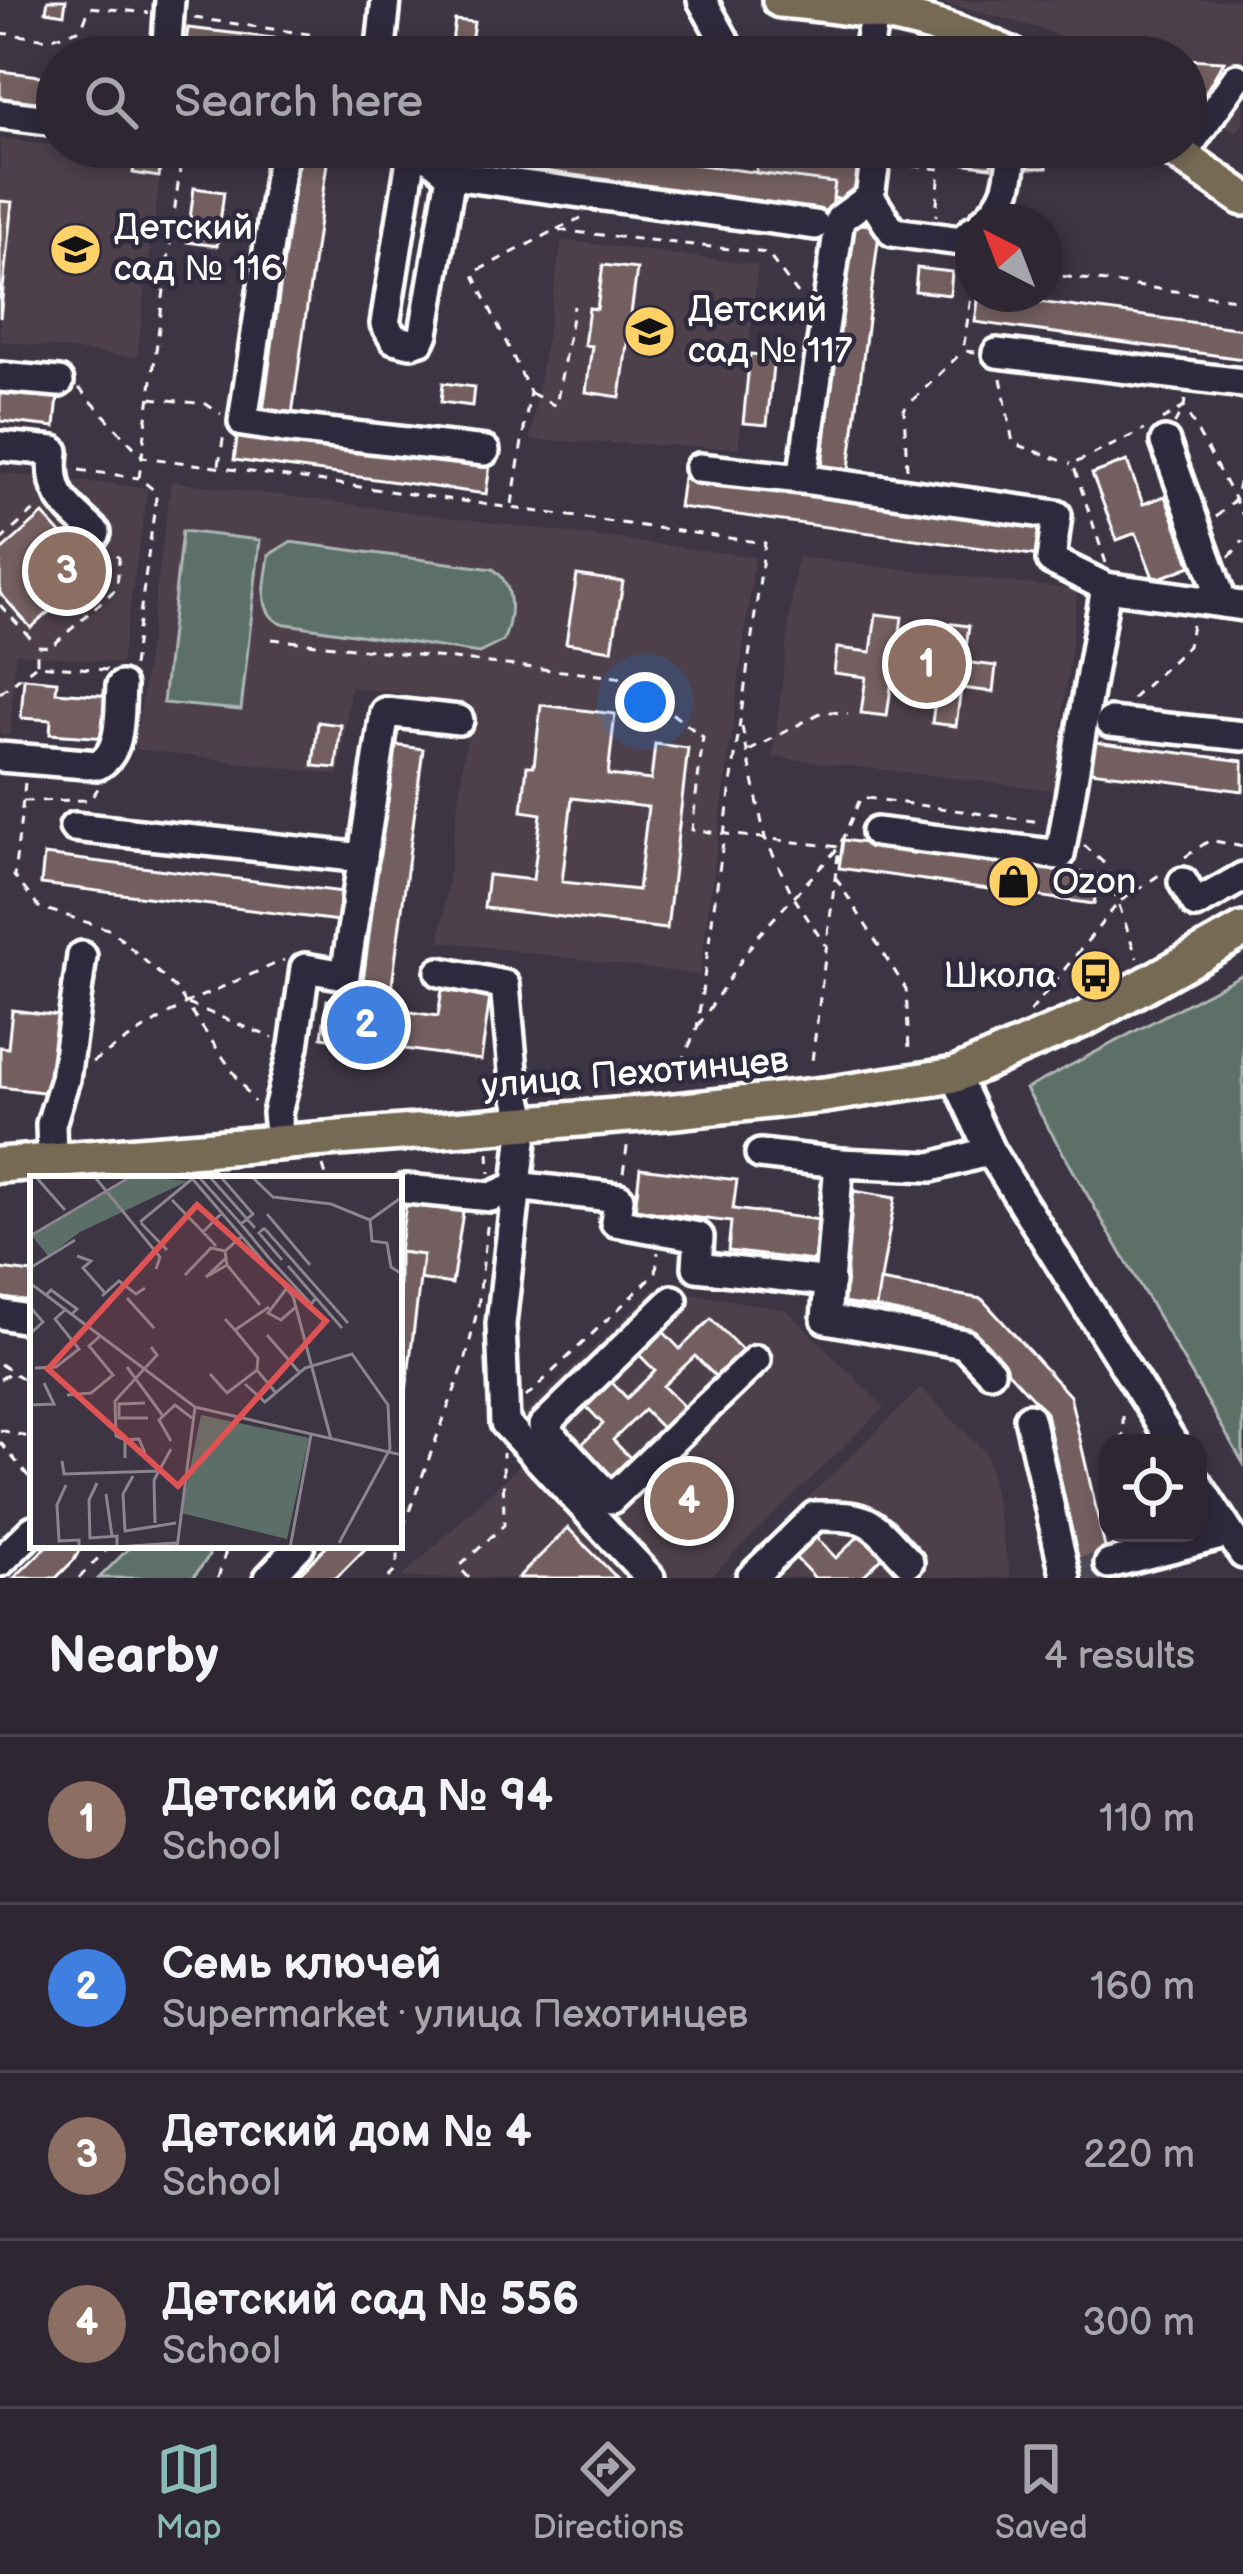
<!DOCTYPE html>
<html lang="en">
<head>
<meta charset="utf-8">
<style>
  :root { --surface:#2e2733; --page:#362f3b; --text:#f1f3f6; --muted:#a7a5ac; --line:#49444e; --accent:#8bbbb9 }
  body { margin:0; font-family:"Balsamiq Sans",sans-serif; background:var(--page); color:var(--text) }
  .controls { position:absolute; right:36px; bottom:36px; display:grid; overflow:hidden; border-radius:24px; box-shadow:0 6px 18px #0003 }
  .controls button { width:108px; height:108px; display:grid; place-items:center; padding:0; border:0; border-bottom:3px solid var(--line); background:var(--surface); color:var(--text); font:60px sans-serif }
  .compass { position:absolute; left:955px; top:204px; width:108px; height:108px; border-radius:50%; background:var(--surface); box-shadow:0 6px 18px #0003; rotate:318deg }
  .you { position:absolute; left:645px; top:702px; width:42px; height:42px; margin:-30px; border:9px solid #fff; border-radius:50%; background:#1a73e8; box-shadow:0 0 0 18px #1a73e833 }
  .badge { display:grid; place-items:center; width:78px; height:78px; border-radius:50%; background:var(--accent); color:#fff; font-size:39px; font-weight:700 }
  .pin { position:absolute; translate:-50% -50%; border:6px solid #fff; box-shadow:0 3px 12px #0006 }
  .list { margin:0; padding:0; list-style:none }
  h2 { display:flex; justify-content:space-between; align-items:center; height:156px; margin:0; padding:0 48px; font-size:51px }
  h2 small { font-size:39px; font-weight:400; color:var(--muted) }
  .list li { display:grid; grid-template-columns:78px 1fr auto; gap:36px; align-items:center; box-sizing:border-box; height:168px; padding:0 48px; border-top:3px solid var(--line) }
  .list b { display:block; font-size:45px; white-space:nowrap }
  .list p { margin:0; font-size:39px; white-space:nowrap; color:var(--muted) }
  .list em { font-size:39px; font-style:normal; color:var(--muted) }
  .icon { flex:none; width:66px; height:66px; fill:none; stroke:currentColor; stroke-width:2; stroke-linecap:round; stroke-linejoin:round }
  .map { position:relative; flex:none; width:1243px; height:1578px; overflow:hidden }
  .search { position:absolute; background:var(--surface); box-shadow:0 6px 18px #0003; left:36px; right:36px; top:36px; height:132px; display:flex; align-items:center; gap:30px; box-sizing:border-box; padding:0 42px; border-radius:66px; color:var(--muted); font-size:45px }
  .sheet { height:828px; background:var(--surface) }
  nav { display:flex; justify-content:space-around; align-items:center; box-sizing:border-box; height:168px; border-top:3px solid var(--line); background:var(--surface); font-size:33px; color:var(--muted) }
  nav a { display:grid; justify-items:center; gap:6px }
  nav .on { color:var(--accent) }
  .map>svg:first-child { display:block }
  .built { fill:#4d414c }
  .green { fill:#5b6f68; stroke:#adb7b4; stroke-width:3 }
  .building { fill:#735e60; stroke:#fff; stroke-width:3; fill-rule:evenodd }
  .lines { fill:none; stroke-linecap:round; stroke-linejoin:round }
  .minor-tunnel { stroke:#504857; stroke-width:27; stroke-dasharray:27 14; stroke-linecap:butt }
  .minor-casing { stroke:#fff; stroke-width:36 }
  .major-casing { stroke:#fff; stroke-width:42 }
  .path { stroke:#fff; stroke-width:3; stroke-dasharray:9 9; stroke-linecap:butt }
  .minor { stroke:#2f2a3d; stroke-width:27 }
  .major { stroke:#766a54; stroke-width:33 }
  .labels { text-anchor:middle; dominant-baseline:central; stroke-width:9; stroke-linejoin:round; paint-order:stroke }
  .poi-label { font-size:36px; fill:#fff; stroke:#2f2a3d; text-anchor:start }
  .street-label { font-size:36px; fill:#fff; stroke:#2f2a3d }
  .inset-road { fill:none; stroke:#8b858f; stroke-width:3 }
  .view { fill:#de5353; fill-opacity:0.15; stroke:#de5353; stroke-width:6 }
  .inset-edge { fill:none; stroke:#fff; stroke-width:6 }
</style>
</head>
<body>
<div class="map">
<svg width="1243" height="1578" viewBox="0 0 1243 1578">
  <rect width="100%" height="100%" fill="#3d3444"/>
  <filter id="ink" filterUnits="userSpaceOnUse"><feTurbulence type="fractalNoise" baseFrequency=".00833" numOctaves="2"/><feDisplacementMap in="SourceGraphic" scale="24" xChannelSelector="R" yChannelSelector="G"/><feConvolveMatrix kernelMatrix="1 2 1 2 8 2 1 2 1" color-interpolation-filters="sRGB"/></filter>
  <g filter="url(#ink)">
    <g class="built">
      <path d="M933 0H1243V124L1237 132 1186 105V57H1096L1043 29Z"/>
      <path d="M0 138 162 158 137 358 0 341Z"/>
      <path d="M562 240 758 265 738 448 530 440Z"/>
      <path d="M0 473 148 488 121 663 15 653 10 735 0 734Z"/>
      <path d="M171 481 755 557 700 975 440 941 471 703 351 687 339 775 135 749Z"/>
      <path d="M797 557 1078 590 1054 790 773 757Z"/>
      <path d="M657 1287 787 1310 884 1407 709 1578H664L515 1423Z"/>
      <path d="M921 1388 986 1453 1011 1578H725Z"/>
      <path d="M523 1462 634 1578H401Z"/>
    </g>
    <g class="green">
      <path d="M182 531 260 540 241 710 163 703Z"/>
      <path d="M290 542 493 569C516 585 513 617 503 641L479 653 280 623C255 609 267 579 269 555Z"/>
      <path d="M1243 974V1463L1026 1089Z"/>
      <path d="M132 1545H207L209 1556 193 1578H99Z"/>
    </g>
    <g class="building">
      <path d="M48 0H66L64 14 46 11Z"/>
      <path d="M455 20 474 22 469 57H450Z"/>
      <path d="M188 28 283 39 281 57H184Z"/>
      <path d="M646 38 666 39 665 57H646Z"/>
      <path d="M64 49 126 57H63Z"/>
      <path d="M1186 59 1224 61 1202 98 1186 88Z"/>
      <path d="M0 71 57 78V108L0 101Z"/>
      <path d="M473 147H566L835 183 832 212 471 164Z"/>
      <path d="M759 147H822L863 153 856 201 833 198 835 183 756 173Z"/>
      <path d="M897 147H993L991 167 896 155Z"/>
      <rect x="1029" y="147" width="18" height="21"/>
      <path d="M136 155 161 159 159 177 133 173Z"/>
      <path d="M298 159 327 163 292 415 286 414 283 437 275 436 278 413 263 411Z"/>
      <path d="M194 188 224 192 217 246 187 242Z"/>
      <path d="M0 201 12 202 0 318Z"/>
      <path d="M851 223 880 226 845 500 836 499 839 477 821 475Z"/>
      <path d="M603 265 637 269 620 397 586 392 592 346 584 345 589 308 597 309Z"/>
      <path d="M917 268 952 272 950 295 915 291Z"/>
      <path d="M979 294 1243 329V359L975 322Z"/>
      <path d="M750 354 774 356 767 425 743 423Z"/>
      <path d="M443 383 474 387 472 406 441 402Z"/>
      <path d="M0 389 58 396 55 427 0 421Z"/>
      <path d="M238 431 490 465 486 494 234 460Z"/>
      <path d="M1127 461 1143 504 1165 496 1191 566 1154 580 1136 533 1117 540 1092 474Z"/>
      <path d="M683 478 1044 527 1040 556 679 507Z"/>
      <path d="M43 514 95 571 31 628 0 593V552Z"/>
      <path d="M577 575 623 582 612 650 566 643Z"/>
      <path d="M876 614 902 617 897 654 940 660 945 623 969 626 964 662 996 666 993 692 961 688 956 726 932 723 937 685 892 680 887 716 861 713 866 677 834 673 837 648 871 652Z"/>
      <path d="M24 678 57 681 56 692 111 696 107 738 50 734 51 720 21 718Z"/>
      <path d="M541 705 615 714 608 775 651 780 655 744 688 748 667 929 484 908 488 875 533 880 541 814 522 811 527 766H534ZM572 798 648 807 638 890 562 882Z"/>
      <path d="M318 722 341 725 336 768 313 766Z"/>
      <path d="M1087 741 1243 761V791L1083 770Z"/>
      <path d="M394 745 423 749 389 1008 360 1004Z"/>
      <path d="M843 840 1098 875 1094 904 839 868Z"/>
      <path d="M44 855 343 892 339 921 41 884Z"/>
      <path d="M442 990 490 997 481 1060 322 1037 327 1000 438 1016Z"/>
      <path d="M12 1010 60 1016 51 1093 0 1087V1047L8 1048Z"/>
      <path d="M640 1168 737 1180 733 1209 828 1221 823 1262 728 1251 731 1222 635 1210Z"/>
      <path d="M854 1191 895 1198 876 1308 836 1302Z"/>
      <path d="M406 1204 463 1212 452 1284 419 1279 423 1255 399 1252Z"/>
      <path d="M399 1252 423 1255 399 1448Z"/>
      <path d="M0 1269 33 1273V1302L0 1298Z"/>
      <path d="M880 1281 982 1299 1070 1396 1112 1578H1082L1046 1413 968 1328 876 1308Z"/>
      <path d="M711 1319 743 1351 716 1377 695 1356 663 1386 689 1412 667 1433 644 1410 613 1440 638 1466 617 1487 579 1447 603 1424 580 1400 605 1375 627 1398 655 1371 631 1346 655 1323 680 1349Z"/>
      <path d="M568 1528 617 1578H518Z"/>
      <path d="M866 1529 888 1552 861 1578H815L790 1552 811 1532 836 1558Z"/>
      <path d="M48 1545H82L74 1560 56 1578H14Z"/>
      <path d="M328 1545H369L336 1578H295Z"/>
    </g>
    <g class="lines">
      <path class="minor-tunnel" d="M1081 1571 1109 1564"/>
      <defs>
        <g id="minor">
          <path d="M702 0 724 40"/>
          <path d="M166 57 170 0"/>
          <path d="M380 57 386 0"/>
          <path d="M867 57 875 11"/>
          <path d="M0 114 57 121"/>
          <path d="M413 147 385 324 394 339 411 343 421 340 424 333 451 175"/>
          <path d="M417 147 451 175 815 225"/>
          <path d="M877 147 870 197 893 232 961 241 973 230"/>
          <path d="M1182 155 1237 78"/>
          <path d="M983 222C1009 199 1010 180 1013 147"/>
          <path d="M997 353 1243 383"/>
          <path d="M0 377 59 382"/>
          <path d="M276 427 243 422 281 163 289 147"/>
          <path d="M284 428 485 451"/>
          <path d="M1165 442 1223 603"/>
          <path d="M0 446 54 451C49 496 65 504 96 533"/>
          <path d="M699 468 802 479 840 219 870 197"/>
          <path d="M802 479 1057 515 1051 560 1106 587"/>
          <path d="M1110 722 1243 736"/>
          <path d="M0 757 98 765C123 752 119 712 121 686"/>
          <path d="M74 827 363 858"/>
          <path d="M876 832 1060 855 1106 587 1243 606"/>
          <path d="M1183 882 1196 904 1243 877"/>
          <path d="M356 902 385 712 459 720"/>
          <path d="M440 972 505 985 514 1081 524 1124 501 1324 505 1423 650 1578"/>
          <path d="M955 1075 990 1151 1173 1443"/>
          <path d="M280 1143 277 1113 294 1046 305 968 345 975 355 911"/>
          <path d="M760 1154 839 1163"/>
          <path d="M52 1161 51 1124 65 1079 82 956"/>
          <path d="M406 1189 491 1197 516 1186 619 1198 615 1222 699 1237 697 1267 830 1282"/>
          <path d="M673 1300 543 1426 611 1499 756 1360"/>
          <path d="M0 1314 33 1320"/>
          <path d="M990 1371 964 1344 826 1319 839 1163 932 1167 990 1151"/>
          <path d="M1029 1418 1066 1578"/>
          <path d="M1198 1484 1243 1554"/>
          <path d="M0 1562 33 1530"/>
          <path d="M1109 1564 1229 1533"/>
          <path d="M269 1578 300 1545"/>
          <path d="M751 1578 815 1516C873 1515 870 1521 909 1562"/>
        </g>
        <g id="major">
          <path d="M780 0C862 7 940 20 1014 57"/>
          <path d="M1169 147 1243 198"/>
          <path d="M0 1165 666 1112 825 1095 955 1075 1086 1018 1243 930"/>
        </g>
      </defs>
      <use href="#minor" class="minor-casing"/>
      <use href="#major" class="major-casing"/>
      <g class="path">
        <path d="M194 18 309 34 335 57"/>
        <path d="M0 33 49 39 81 29 90 7 149 13"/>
        <path d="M895 164 940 169 936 216"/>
        <path d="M557 229 581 218"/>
        <path d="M1045 274 1243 300"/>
        <path d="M973 283 963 351 976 352"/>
        <path d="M1001 378 1013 443 1071 464"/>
        <path d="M79 388 143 457 765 543 697 1028 677 1073"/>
        <path d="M531 393 556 406 574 306"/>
        <path d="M151 398 206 404 221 414"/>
        <path d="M1185 400 1184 407 1243 515"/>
        <path d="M1162 420 1184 407 1174 425"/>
        <path d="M219 465 224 433"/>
        <path d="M907 469 904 409 962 352"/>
        <path d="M79 470 139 478"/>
        <path d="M512 504 530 392 473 273 556 230 767 253 798 294"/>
        <path d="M1216 517 1235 500 1243 468"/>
        <path d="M0 541 39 506"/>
        <path d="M1229 557 1243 541"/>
        <path d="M1106 563 1073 464 1144 430"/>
        <path d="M0 605 36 644"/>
        <path d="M272 639 625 678 703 737 692 830 839 847 812 1061"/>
        <path d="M133 666 156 498 155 491 139 478 183 147"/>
        <path d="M107 670 37 665V646L51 647 117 588 119 558 112 551"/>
        <path d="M0 693 35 666"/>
        <path d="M1132 699 1188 646 1192 625"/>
        <path d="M742 727 765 838 793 896 825 945"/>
        <path d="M749 751 824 711 848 714"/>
        <path d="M25 783 14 876 39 907 111 930 175 988 254 1102"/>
        <path d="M23 801 90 800 99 787"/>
        <path d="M1084 845 1105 864 1137 958"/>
        <path d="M1185 857 1210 840 1243 847"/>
        <path d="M836 878 906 989 909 1050"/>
        <path d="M188 1004 273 1038"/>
        <path d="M1030 1012 1119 902 1162 873"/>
        <path d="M698 1026 756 938 839 847 861 797 1040 822"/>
        <path d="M92 1062 186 1003 284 960"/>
        <path d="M489 1153 490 1173"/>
        <path d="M323 1166 327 1179"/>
        <path d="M623 1173 628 1141"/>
        <path d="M0 1364 33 1386"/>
        <path d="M0 1379 12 1372"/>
        <path d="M526 1397 656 1273 658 1252"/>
        <path d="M0 1430 33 1438"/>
        <path d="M0 1442 33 1482"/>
        <path d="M1123 1443V1413"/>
        <path d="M1122 1534V1533"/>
        <path d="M79 1578 111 1545"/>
        <path d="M218 1578 226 1551 221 1545"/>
        <path d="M388 1578 395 1571 404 1525 465 1362 478 1307 488 1219"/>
        <path d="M469 1578 459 1567 504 1525 503 1453"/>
      </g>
      <use href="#minor" class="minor"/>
      <use href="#major" class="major"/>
    </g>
  </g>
  <defs>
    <symbol id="school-disc" viewBox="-11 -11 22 22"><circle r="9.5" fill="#ffd166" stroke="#2f2a3d"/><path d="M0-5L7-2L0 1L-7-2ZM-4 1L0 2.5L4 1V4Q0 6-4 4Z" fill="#111"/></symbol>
    <symbol id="shop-disc" viewBox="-11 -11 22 22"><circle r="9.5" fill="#ffd166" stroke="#2f2a3d"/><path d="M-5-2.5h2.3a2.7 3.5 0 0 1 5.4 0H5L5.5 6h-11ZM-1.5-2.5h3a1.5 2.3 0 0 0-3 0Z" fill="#111"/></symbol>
    <symbol id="bus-disc" viewBox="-11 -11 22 22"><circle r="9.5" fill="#ffd166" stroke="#2f2a3d"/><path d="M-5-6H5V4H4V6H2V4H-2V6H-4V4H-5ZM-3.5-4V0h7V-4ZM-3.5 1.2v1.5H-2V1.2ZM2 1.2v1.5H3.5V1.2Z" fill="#111"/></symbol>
  </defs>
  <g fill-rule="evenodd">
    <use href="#school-disc" x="46" y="220" width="59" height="59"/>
    <use href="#school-disc" x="620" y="302" width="59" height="59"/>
    <use href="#shop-disc" x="984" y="852" width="59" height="59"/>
    <use href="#bus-disc" x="1066" y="946" width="59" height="59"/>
  </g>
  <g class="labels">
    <g class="poi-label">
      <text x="114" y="228">Детский<tspan x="114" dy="41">сад № 116</tspan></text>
      <text x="688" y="310">Детский<tspan x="688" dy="41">сад № 117</tspan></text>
      <text x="1052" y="882">Ozon</text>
      <text x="1057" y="976" text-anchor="end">Школа</text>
    </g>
    <g class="street-label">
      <text transform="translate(635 1074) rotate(-5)">улица Пехотинцев</text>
    </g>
  </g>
  <g transform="translate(30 1176)">
    <rect width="372" height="372" fill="#3d3444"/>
    <path d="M105 0 158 5 50 56 18 80 2 60ZM171 239 279 262 257 363 151 337Z" fill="#5b6f68"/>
    <path class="inset-road" d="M5 0 35 34M64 0 130 81 126 93M160 0 263 120 301 263M168 0 211 48 223 38 190 0M179 0 225 52M221 0 243 21 301 28 340 44M142 24 173 56M237 38 280 89M340 44 342 65 357 67 361 91 372 98M340 44 372 21M110 46 162 3M111 47 137 74M211 48 239 82M234 52 318 147M234 52 229 57 252 84M0 60 102 0M211 61 195 75 197 89 230 129M186 70 173 56 192 37M47 80 61 85 53 92 75 117M196 82 176 101 197 89M239 82 281 128 287 121M258 90 312 152M0 92 45 64M155 99 181 72 195 75M0 107 165 231 372 279M257 112 238 137 251 144 267 130M16 119 21 114 47 133 42 138M72 120 89 105 106 118 115 112M97 122 124 152M0 131 13 146 0 158M195 143 205 154 239 131M205 154 228 182 227 194M237 159 270 197M97 191 133 240M5 192 26 191 49 173 25 143 36 133M180 198 197 217 227 194 246 217M215 208 235 226 275 192 322 178 358 229 360 273 309 367M37 219 61 217 83 199 59 170 70 160M115 227 89 228V242H118M0 229 24 228 14 207M95 264 86 260 85 225 127 179 121 171M141 265 129 244 145 229 162 242M95 282V264L109 263 115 277M32 285 34 298 129 295M103 300 93 318 95 355 146 347M67 307 59 324 60 362 87 360V371M36 309 27 329 29 365 49 364V372M76 318 82 360M125 347 124 304 141 273M71 372 146 367M147 372 165 231M260 372 281 259"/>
    <path class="view" d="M167 29 296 145 148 310 18 193Z"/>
    <rect width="372" height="372" class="inset-edge"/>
  </g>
</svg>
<div class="controls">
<button><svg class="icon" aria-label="locate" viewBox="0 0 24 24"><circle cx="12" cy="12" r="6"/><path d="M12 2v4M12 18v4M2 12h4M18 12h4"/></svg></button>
</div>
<svg class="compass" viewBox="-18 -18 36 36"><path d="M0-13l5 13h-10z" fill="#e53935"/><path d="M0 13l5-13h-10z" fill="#a7a5ac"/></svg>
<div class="you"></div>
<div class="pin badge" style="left:927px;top:664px;background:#8d6e63">1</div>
<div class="pin badge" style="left:366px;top:1025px;background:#3f7fe0">2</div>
<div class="pin badge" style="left:67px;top:571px;background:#8d6e63">3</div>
<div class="pin badge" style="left:689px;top:1501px;background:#8d6e63">4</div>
<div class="search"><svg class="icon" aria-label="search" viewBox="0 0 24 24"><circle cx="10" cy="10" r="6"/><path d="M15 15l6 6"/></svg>Search here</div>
</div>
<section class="sheet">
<h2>Nearby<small>4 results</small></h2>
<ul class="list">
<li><span class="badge" style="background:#8d6e63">1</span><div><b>Детский сад № 94</b><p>School</p></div><em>110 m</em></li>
<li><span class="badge" style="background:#3f7fe0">2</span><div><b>Семь ключей</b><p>Supermarket · улица Пехотинцев</p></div><em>160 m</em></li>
<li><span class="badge" style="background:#8d6e63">3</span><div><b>Детский дом № 4</b><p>School</p></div><em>220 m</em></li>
<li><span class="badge" style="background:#8d6e63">4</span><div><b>Детский сад № 556</b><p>School</p></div><em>300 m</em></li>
</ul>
</section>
<nav>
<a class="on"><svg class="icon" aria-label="map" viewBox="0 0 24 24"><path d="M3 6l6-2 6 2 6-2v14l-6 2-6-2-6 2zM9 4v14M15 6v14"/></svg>Map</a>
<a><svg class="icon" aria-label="directions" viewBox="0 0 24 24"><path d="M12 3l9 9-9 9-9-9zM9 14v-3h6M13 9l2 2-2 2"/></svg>Directions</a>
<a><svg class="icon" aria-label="saved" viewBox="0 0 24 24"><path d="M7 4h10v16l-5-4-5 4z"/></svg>Saved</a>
</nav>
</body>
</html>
